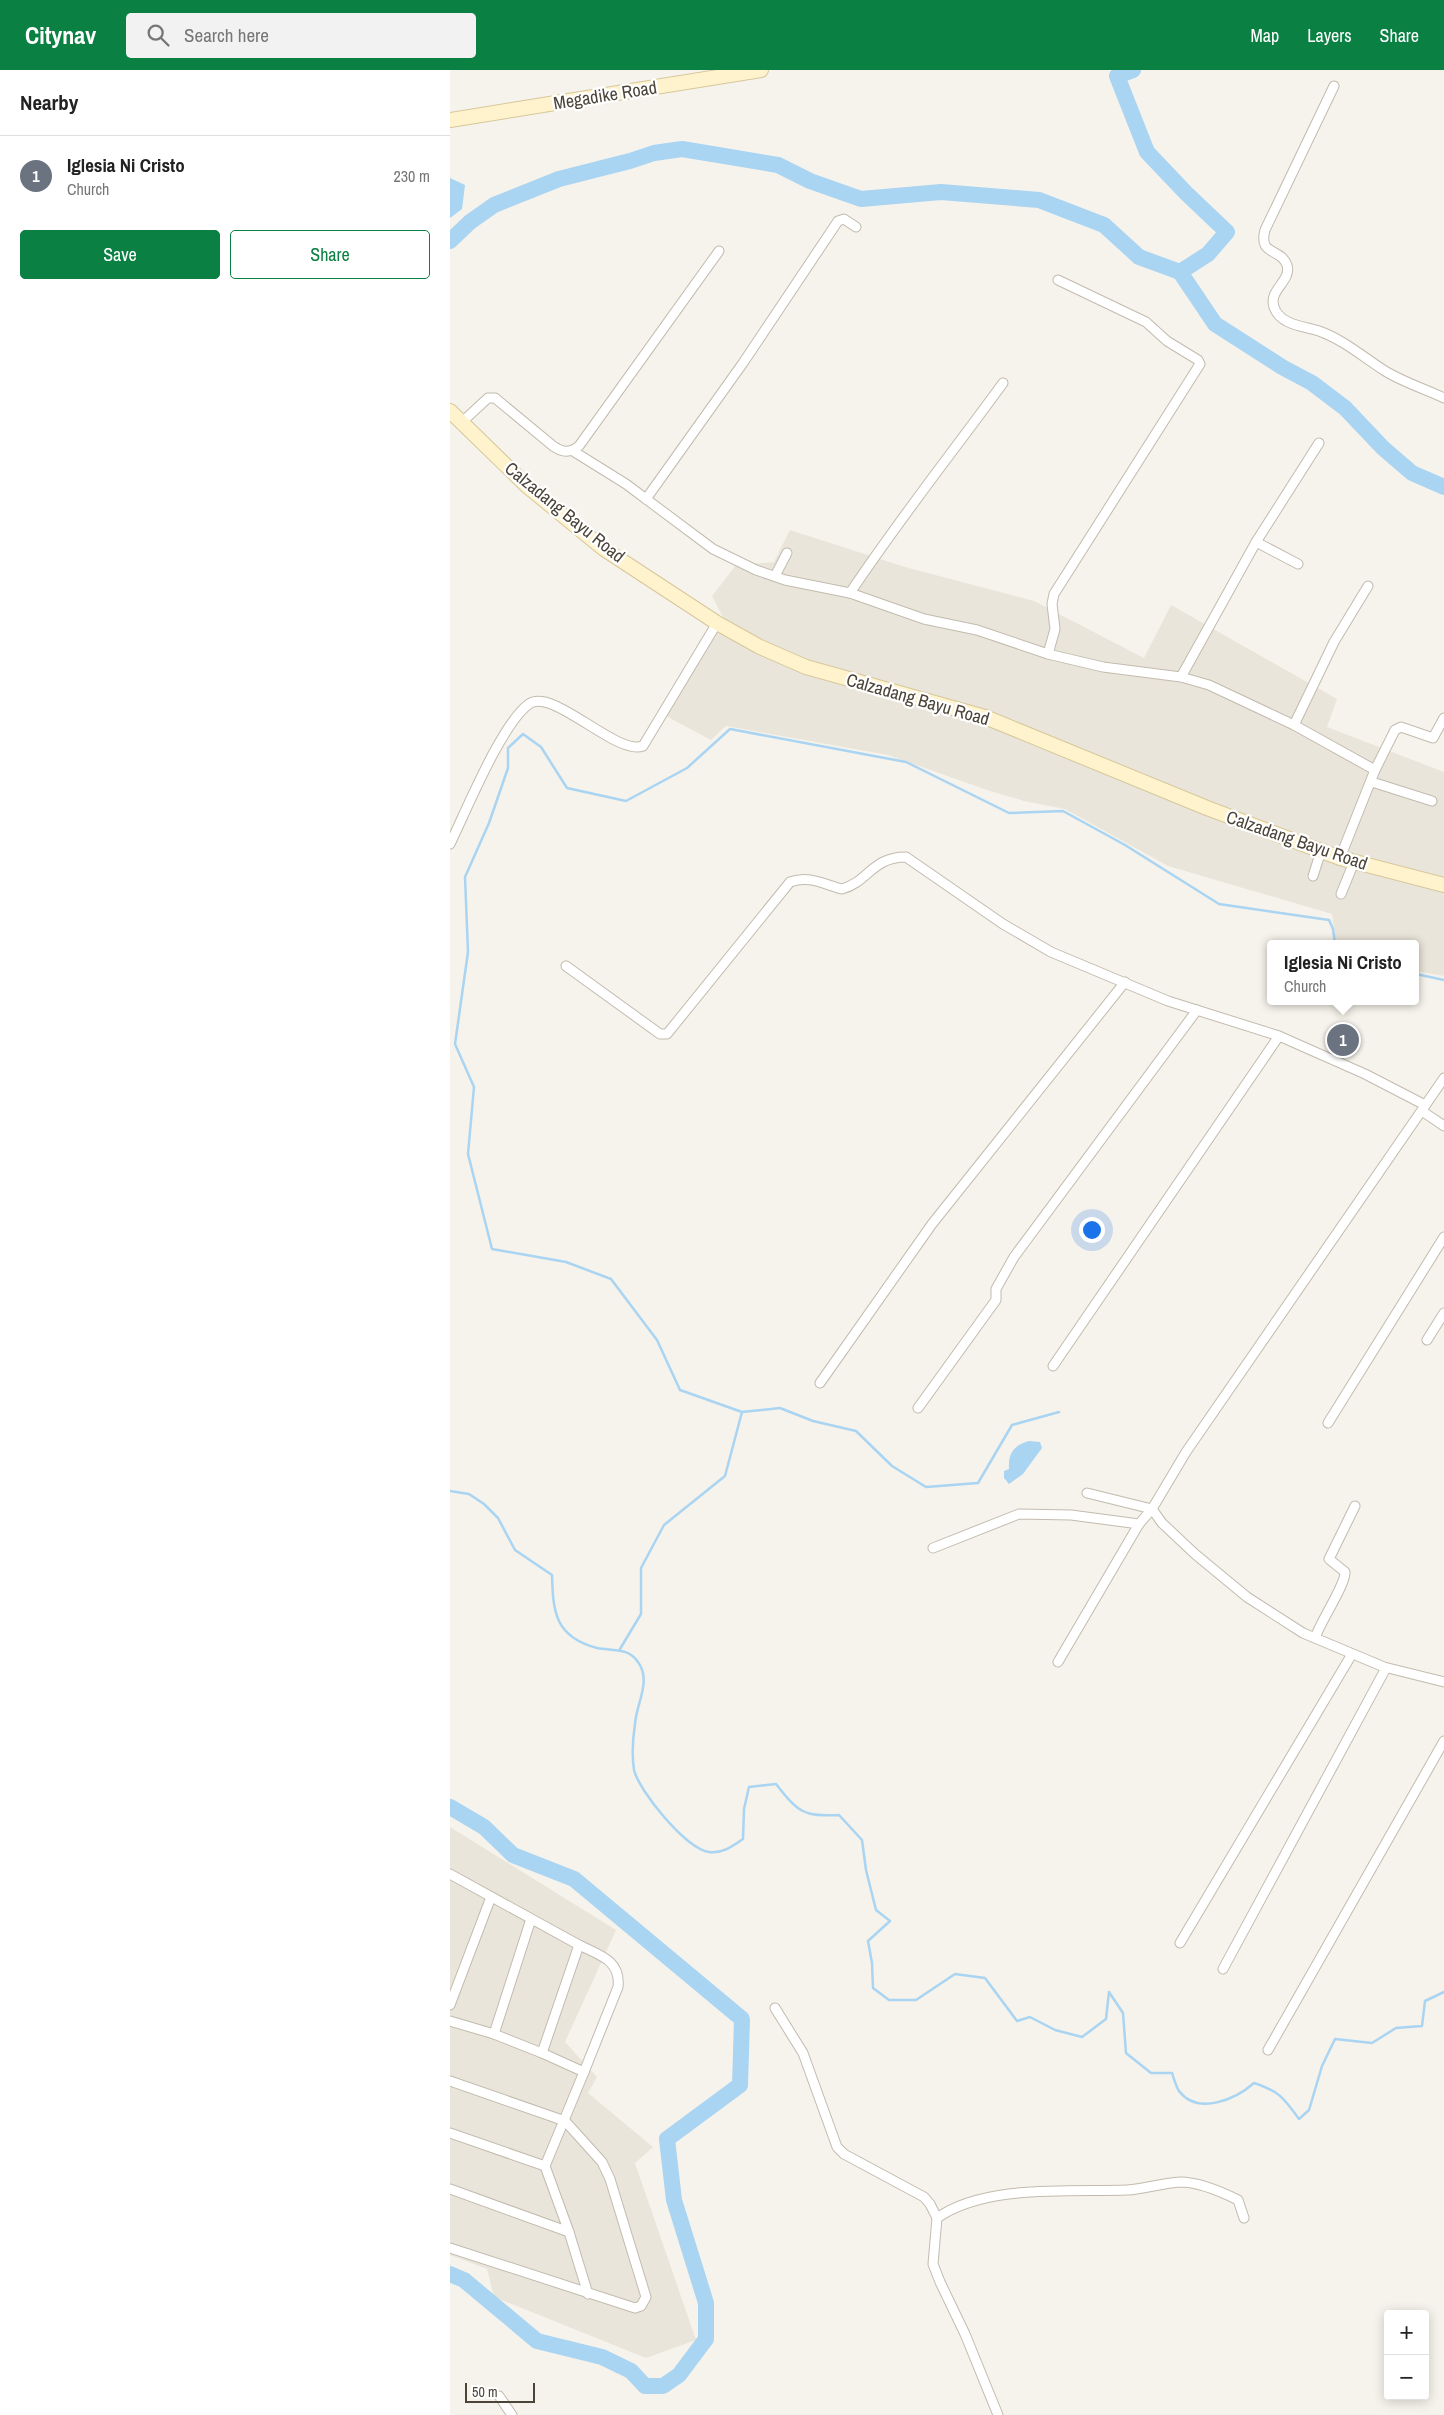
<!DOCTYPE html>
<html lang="en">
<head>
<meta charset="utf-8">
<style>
  :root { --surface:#fff; --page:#f2f2f2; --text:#222; --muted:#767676; --line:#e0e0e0; --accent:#0b8043 }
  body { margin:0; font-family:"Archivo Narrow",sans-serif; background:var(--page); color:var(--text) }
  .controls { position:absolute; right:15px; bottom:15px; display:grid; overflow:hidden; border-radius:5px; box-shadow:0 2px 12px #0003 }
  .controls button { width:45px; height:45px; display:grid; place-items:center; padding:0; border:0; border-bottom:1px solid var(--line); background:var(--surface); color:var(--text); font:25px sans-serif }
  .scale { position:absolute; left:15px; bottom:12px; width:70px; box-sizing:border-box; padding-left:5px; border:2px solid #4b4439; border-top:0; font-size:14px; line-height:18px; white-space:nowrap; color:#4b4439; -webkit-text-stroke:4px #fff; paint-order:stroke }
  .you { position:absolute; left:641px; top:1159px; width:18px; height:18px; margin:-12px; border:4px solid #fff; border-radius:50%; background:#1a73e8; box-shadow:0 0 0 8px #1a73e833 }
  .badge { display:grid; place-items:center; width:32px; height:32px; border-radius:50%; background:var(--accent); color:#fff; font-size:16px; font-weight:700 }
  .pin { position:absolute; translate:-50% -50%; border:2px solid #fff; box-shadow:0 1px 5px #0006 }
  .popup { position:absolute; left:817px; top:870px; width:152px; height:65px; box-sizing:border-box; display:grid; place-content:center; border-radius:5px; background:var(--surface); filter:drop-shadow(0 1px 4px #0005); font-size:16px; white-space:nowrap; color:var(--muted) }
  .popup b { font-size:19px; color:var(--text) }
  .popup::after { content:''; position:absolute; left:50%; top:100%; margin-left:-10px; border:10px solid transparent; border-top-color:var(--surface) }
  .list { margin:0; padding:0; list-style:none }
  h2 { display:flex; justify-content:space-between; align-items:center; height:65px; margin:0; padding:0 20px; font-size:21px }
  h2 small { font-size:16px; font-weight:400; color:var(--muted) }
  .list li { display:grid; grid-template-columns:32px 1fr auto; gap:15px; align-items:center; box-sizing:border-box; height:80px; padding:0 20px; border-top:1px solid var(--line) }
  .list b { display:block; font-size:19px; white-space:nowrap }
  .list p { margin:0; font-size:16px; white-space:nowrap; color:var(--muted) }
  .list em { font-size:16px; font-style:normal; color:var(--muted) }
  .actions { display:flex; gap:10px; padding:15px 20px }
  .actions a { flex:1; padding:11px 0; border:1px solid var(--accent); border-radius:5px; text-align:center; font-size:18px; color:var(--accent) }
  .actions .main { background:var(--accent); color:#fff }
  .icon { flex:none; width:28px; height:28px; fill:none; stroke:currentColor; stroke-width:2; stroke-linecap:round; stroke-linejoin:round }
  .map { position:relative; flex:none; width:994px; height:2345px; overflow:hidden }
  header { display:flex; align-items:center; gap:30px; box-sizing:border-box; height:70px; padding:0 25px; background:var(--accent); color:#fff }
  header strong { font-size:24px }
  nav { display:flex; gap:28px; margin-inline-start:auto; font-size:18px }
  .search { width:350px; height:45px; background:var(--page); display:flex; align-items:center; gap:12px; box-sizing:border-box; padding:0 18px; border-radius:5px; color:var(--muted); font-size:19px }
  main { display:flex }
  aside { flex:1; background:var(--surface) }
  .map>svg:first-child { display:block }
  .residential { fill:#eae5da }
  .water { fill:#a9d4f2 }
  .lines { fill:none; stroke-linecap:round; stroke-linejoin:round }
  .stream { stroke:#a9d4f2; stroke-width:2.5 }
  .river { stroke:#a9d4f2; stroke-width:16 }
  .street-casing { stroke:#c2bbae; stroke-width:11 }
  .secondary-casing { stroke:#d6c79b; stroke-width:16 }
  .street { stroke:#fff; stroke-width:9 }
  .secondary { stroke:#fff3cd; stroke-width:14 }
  .labels { text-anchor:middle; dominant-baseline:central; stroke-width:4.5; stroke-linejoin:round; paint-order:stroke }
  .street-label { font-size:18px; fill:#4b4439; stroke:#fff }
</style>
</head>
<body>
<header>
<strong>Citynav</strong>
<div class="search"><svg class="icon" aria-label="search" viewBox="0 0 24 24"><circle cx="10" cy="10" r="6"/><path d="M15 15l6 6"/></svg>Search here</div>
<nav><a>Map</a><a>Layers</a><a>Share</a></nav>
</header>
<main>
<aside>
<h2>Nearby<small></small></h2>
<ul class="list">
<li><span class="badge" style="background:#6b7280">1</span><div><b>Iglesia Ni Cristo</b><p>Church</p></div><em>230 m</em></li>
</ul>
<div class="actions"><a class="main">Save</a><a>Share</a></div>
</aside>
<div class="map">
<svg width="994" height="2345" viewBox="0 0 994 2345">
  <rect width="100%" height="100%" fill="#f6f3ec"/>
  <g class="residential">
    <path d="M340 460 455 497 584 531 694 588 721 535 887 629 877 657 994 702V906L966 901V874H886L882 844 718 796 615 739 574 731 537 720 438 685 276 656 261 670 216 646 273 547 262 526 286 495 324 492Z"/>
    <path d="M0 1757 166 1860 115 1972 147 2007 138 2023 203 2077 185 2093 246 2270 196 2288 44 2227 37 2199 0 2185Z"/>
  </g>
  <g class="water">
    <path d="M0 108 15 115 12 139 0 148Z"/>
    <path d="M579 1371 590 1372 592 1378 573 1404 559 1414 554 1408V1401L559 1399C558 1383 564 1375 579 1371Z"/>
  </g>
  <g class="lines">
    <g class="stream">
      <path d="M966 904 994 910"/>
      <path d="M292 1342 330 1338 363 1351 406 1361 442 1396 476 1417 528 1413 562 1355 609 1342"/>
      <path d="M0 1421 19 1424 34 1434 48 1448 65 1480 102 1505C103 1542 105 1567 147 1578 161 1581 178 1577 188 1592 202 1611 186 1634 185 1654 183 1667 182 1687 184 1700 189 1721 236 1779 259 1782 272 1784 283 1776 293 1769L294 1739 299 1717 326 1714C348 1742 353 1747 389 1745L412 1770 416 1800 426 1840 440 1851 418 1871 422 1893 423 1918 439 1930H466L505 1904 535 1908 567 1951 580 1947 605 1960 632 1967 656 1949 659 1922 673 1943 676 1983 701 2003H722C724 2009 726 2016 729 2021 748 2046 786 2029 804 2013 829 2021 834 2028 849 2049L859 2040 872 1996 885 1969 922 1973 946 1958 972 1956 975 1931 994 1922"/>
      <path d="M170 1579 191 1544V1498L214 1455 275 1406 292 1342 230 1320 207 1270 161 1209 116 1192 42 1179 18 1084 24 1017 5 974 18 882 15 807 39 753 58 698V678L73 664 91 677 117 718 176 731 237 698 280 659 456 692 559 743 613 741 675 775 769 834 879 850 883 859 885 874"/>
    </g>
    <g class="river">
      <path d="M0 171 20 152 44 135 109 109 180 91 204 83 232 79 328 95 360 111 411 129 491 122 589 130 654 155 689 187 730 202 758 184 777 162 736 123 697 82 667 6 683 0"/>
      <path d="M730 202 765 254 832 297 862 313 895 338 933 378 962 403 994 417"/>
      <path d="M0 1737 34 1757 63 1785 124 1809 292 1949 290 2015 217 2069 224 2130 256 2233V2269L229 2305 213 2316H195L181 2301 152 2287 87 2271 14 2210 0 2204"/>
    </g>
    <defs>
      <g id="street">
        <path d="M884 16 815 160C808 186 831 178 837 195 842 211 818 220 824 237 830 255 853 256 869 261 894 270 913 287 935 301 953 312 975 319 994 328"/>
        <path d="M12 352 38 328H45L103 376C113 383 120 383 129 376L269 181"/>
        <path d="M123 381 176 414 263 479 306 500 335 510 400 523 474 549 527 560 598 584 653 597 731 607 759 615 844 655 925 700"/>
        <path d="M196 429 293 293 388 151 394 149 406 157"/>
        <path d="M806 472 848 494"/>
        <path d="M325 506 337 483"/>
        <path d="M400 523C448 451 502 383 553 313"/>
        <path d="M598 584 605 559 602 534 604 524 750 294 748 290 717 271 696 252 608 210"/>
        <path d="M731 607 806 472 869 373"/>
        <path d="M844 655 884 572 918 516"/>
        <path d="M922 712 982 731"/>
        <path d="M0 774C16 741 52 653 79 634 103 617 166 686 193 676L267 553"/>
        <path d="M890 788 925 700 945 660 951 657 983 668 994 648"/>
        <path d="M863 806 871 781"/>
        <path d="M891 824 904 792"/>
        <path d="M116 896 210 964H217L340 812C359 805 373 814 392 819 418 812 422 787 456 787L553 854 601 882 718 931 829 966 915 1004 975 1035"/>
        <path d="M972 1041 994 1056"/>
        <path d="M977 1270 994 1243"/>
        <path d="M603 1296 829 966"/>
        <path d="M370 1313 482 1154 675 912"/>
        <path d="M468 1338 546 1230V1219L564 1187 747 940"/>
        <path d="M878 1353 994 1167"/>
        <path d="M637 1423 702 1439 712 1453 745 1484 797 1527 853 1563 934 1597 994 1612"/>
        <path d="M483 1478 569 1444 621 1445 689 1454 702 1439 736 1382 994 1008"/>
        <path d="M865 1568C870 1552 896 1514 895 1502L879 1489 905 1436"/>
        <path d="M608 1592 689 1454"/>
        <path d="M0 1804 129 1875 92 1983 44 1964 0 1951"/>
        <path d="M730 1873 902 1584"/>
        <path d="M129 1875C149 1885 171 1890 168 1917L134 2002"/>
        <path d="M773 1899 936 1598"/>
        <path d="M0 1935 41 1827"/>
        <path d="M325 1938 353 1983 387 2077 394 2084 474 2127 480 2134 487 2148"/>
        <path d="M44 1964 81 1849"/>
        <path d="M818 1980 994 1671"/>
        <path d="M0 2011 115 2051 152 2092 160 2109 196 2227 191 2236 185 2238 0 2178"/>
        <path d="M0 2063 95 2096"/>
        <path d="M0 2119 119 2162 95 2096 134 2002 92 1983"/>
        <path d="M119 2162 138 2224"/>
        <path d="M49 2326 62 2345"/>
        <path d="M548 2345 515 2264 490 2212 483 2194 487 2148C535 2114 620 2122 677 2120 695 2119 712 2113 730 2112 749 2112 772 2122 788 2130L794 2148"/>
      </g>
      <g id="secondary">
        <path d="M0 50 311 0"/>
        <path d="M0 341 77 416 154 479 267 553 310 577 356 597 535 647 757 738 890 788 994 815"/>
      </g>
    </defs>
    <use href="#street" class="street-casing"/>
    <use href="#secondary" class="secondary-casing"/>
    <use href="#street" class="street"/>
    <use href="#secondary" class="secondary"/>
  </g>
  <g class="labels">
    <g class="street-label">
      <text transform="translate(155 25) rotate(-9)">Megadike Road</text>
      <text transform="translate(115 442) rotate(39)">Calzadang Bayu Road</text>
      <text transform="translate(468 629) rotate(16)">Calzadang Bayu Road</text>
      <text transform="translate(847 770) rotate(19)">Calzadang Bayu Road</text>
    </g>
  </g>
</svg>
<div class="controls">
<button>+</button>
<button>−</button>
</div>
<div class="scale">50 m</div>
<div class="you"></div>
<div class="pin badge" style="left:893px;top:970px;background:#6b7280">1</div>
<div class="popup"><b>Iglesia Ni Cristo</b>Church</div>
</div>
</main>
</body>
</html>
